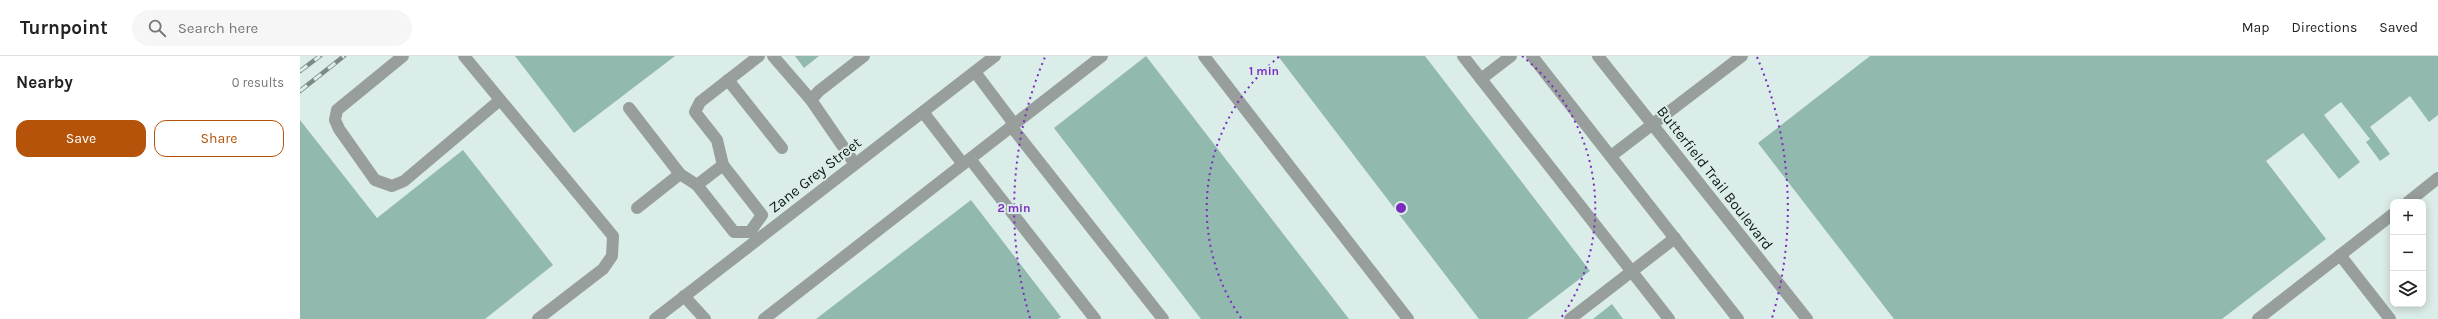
<!DOCTYPE html>
<html lang="en">
<head>
<meta charset="utf-8">
<style>
  :root { --surface:#fff; --page:#f6f6f6; --text:#222; --muted:#767676; --line:#e0e0e0; --accent:#b45309 }
  body { margin:0; font-family:Karla,sans-serif; background:var(--page); color:var(--text) }
  .controls { position:absolute; right:12px; bottom:12px; display:grid; overflow:hidden; border-radius:8px; box-shadow:0 2px 10px #0003 }
  .controls button { width:36px; height:36px; display:grid; place-items:center; padding:0; border:0; border-bottom:1px solid var(--line); background:var(--surface); color:var(--text); font:20px sans-serif }
  .list { margin:0; padding:0; list-style:none }
  h2 { display:flex; justify-content:space-between; align-items:center; height:52px; margin:0; padding:0 16px; font-size:17px }
  h2 small { font-size:13px; font-weight:400; color:var(--muted) }
  .actions { display:flex; gap:8px; padding:12px 16px }
  .actions a { flex:1; padding:9px 0; border:1px solid var(--accent); border-radius:12px; text-align:center; font-size:14px; color:var(--accent) }
  .actions .main { background:var(--accent); color:#fff }
  .icon { flex:none; width:22px; height:22px; fill:none; stroke:currentColor; stroke-width:2; stroke-linecap:round; stroke-linejoin:round }
  .map { position:relative; flex:none; width:2138px; height:263px; overflow:hidden }
  header { display:flex; align-items:center; gap:24px; box-sizing:border-box; height:56px; padding:0 20px; background:var(--surface); border-bottom:1px solid var(--line) }
  header strong { font-size:19px }
  nav { display:flex; gap:22px; margin-inline-start:auto; font-size:14px }
  .search { width:280px; height:36px; background:var(--page); display:flex; align-items:center; gap:10px; box-sizing:border-box; padding:0 14px; border-radius:22px; color:var(--muted); font-size:15px }
  main { display:flex }
  aside { flex:1; background:var(--surface) }
  .map>svg:first-child { display:block }
  .building { fill:#92b9ae }
  .lines { fill:none; stroke-linecap:round; stroke-linejoin:round }
  .minor { stroke:#979e9c; stroke-width:12 }
  .rail-casing { stroke:#7c8985; stroke-width:4.5 }
  .rail { stroke:#dbede8; stroke-width:3; stroke-dasharray:9; stroke-linecap:butt }
  .ring { fill:none; stroke:#7b2cbf; stroke-width:2; stroke-dasharray:2 4 }
  .labels { text-anchor:middle; dominant-baseline:central; stroke-width:4; stroke-linejoin:round; paint-order:stroke }
  .street-label { font-size:15px; fill:#111816; stroke:#dbede8 }
  .centre { fill:#7b2cbf; stroke:#dbede8; stroke-width:2 }
  .ring-label { font-size:12px; text-anchor:middle; font-weight:bold; fill:#7b2cbf; stroke:#dbede8; stroke-width:4; stroke-linejoin:round; paint-order:stroke }
</style>
</head>
<body>
<header>
<strong>Turnpoint</strong>
<div class="search"><svg class="icon" aria-label="search" viewBox="0 0 24 24"><circle cx="10" cy="10" r="6"/><path d="M15 15l6 6"/></svg>Search here</div>
<nav><a>Map</a><a>Directions</a><a>Saved</a></nav>
</header>
<main>
<aside>
<h2>Nearby<small>0 results</small></h2>
<ul class="list">
</ul>
<div class="actions"><a class="main">Save</a><a>Share</a></div>
</aside>
<div class="map">
<svg width="2138" height="263" viewBox="0 0 2138 263">
  <rect width="100%" height="100%" fill="#dbede8"/>
  <g class="building">
    <path d="M215 0H375L274 77Z"/>
    <path d="M495 0H519L504 12Z"/>
    <path d="M846 0 1049 263H901L754 72Z"/>
    <path d="M978 0H1125L1290 215 1227 263H1179Z"/>
    <path d="M1570 0H2138V59L2129 66 2110 40 2070 71 2090 98 2080 105 2066 86 2070 83 2041 46 2024 59 2060 106 2039 123 2003 77 1966 105 2026 183 1922 263H1594L1458 87Z"/>
    <path d="M0 64 77 162 163 94 253 209 185 263H0Z"/>
    <path d="M671 144 761 261 758 263H516Z"/>
    <path d="M1312 248 1323 263H1293Z"/>
  </g>
  <g class="lines">
    <g class="minor">
      <path d="M103 0 37 54 35 64 39 73 75 124 92 130 104 125 200 44"/>
      <path d="M164 0 313 180 312 200 303 213 238 263"/>
      <path d="M473 0 511 44"/>
      <path d="M904 0 1108 263"/>
      <path d="M1163 0 1369 263"/>
      <path d="M1232 0 1438 263"/>
      <path d="M1298 0 1507 263"/>
      <path d="M675 16 714 68"/>
      <path d="M1181 23 1211 0"/>
      <path d="M428 24 482 92"/>
      <path d="M329 52 380 118 397 129 434 176H450"/>
      <path d="M623 56 663 108"/>
      <path d="M711 70 863 263"/>
      <path d="M1311 100 1442 0"/>
      <path d="M670 103 795 263"/>
      <path d="M555 108 511 44 519 35 564 0"/>
      <path d="M397 129 423 109"/>
      <path d="M2108 146 2138 122"/>
      <path d="M337 152 380 118"/>
      <path d="M450 176 462 159 423 109 417 84 395 56 400 46 459 0"/>
      <path d="M2040 199 2090 263"/>
      <path d="M384 240 405 263"/>
      <path d="M355 263 695 0"/>
      <path d="M464 263 802 0"/>
      <path d="M1270 263 1375 182"/>
      <path d="M1958 263 2093 158"/>
    </g>
    <defs>
      <g id="rail">
        <path d="M0 15 20 0"/>
        <path d="M0 35 44 0"/>
      </g>
    </defs>
    <use href="#rail" class="rail-casing"/>
    <use href="#rail" class="rail"/>
  </g>
  <g class="ring">
    <path d="M941 262A194 194 0 0 1 980 0M1222 0A194 194 0 0 1 1261 262"/>
    <path d="M730 262A387 387 0 0 1 745 1M1457 1A387 387 0 0 1 1472 262"/>
  </g>
  <g class="labels">
    <g class="street-label">
      <text transform="translate(515 119) rotate(-38)">Zane Grey Street</text>
      <text transform="translate(1415 122) rotate(52)">Butterfield Trail Boulevard</text>
    </g>
  </g>
  <circle cx="1101" cy="152" r="6" class="centre"/>
  <g class="ring-label">
    <text x="964" y="19">1 min</text>
    <text x="714" y="156">2 min</text>
  </g>
</svg>
<div class="controls">
<button>+</button>
<button>−</button>
<button><svg class="icon" aria-label="layers" viewBox="0 0 24 24"><path d="M12 4l9 5-9 5-9-5zM3 14l9 5 9-5"/></svg></button>
</div>
</div>
</main>
</body>
</html>
